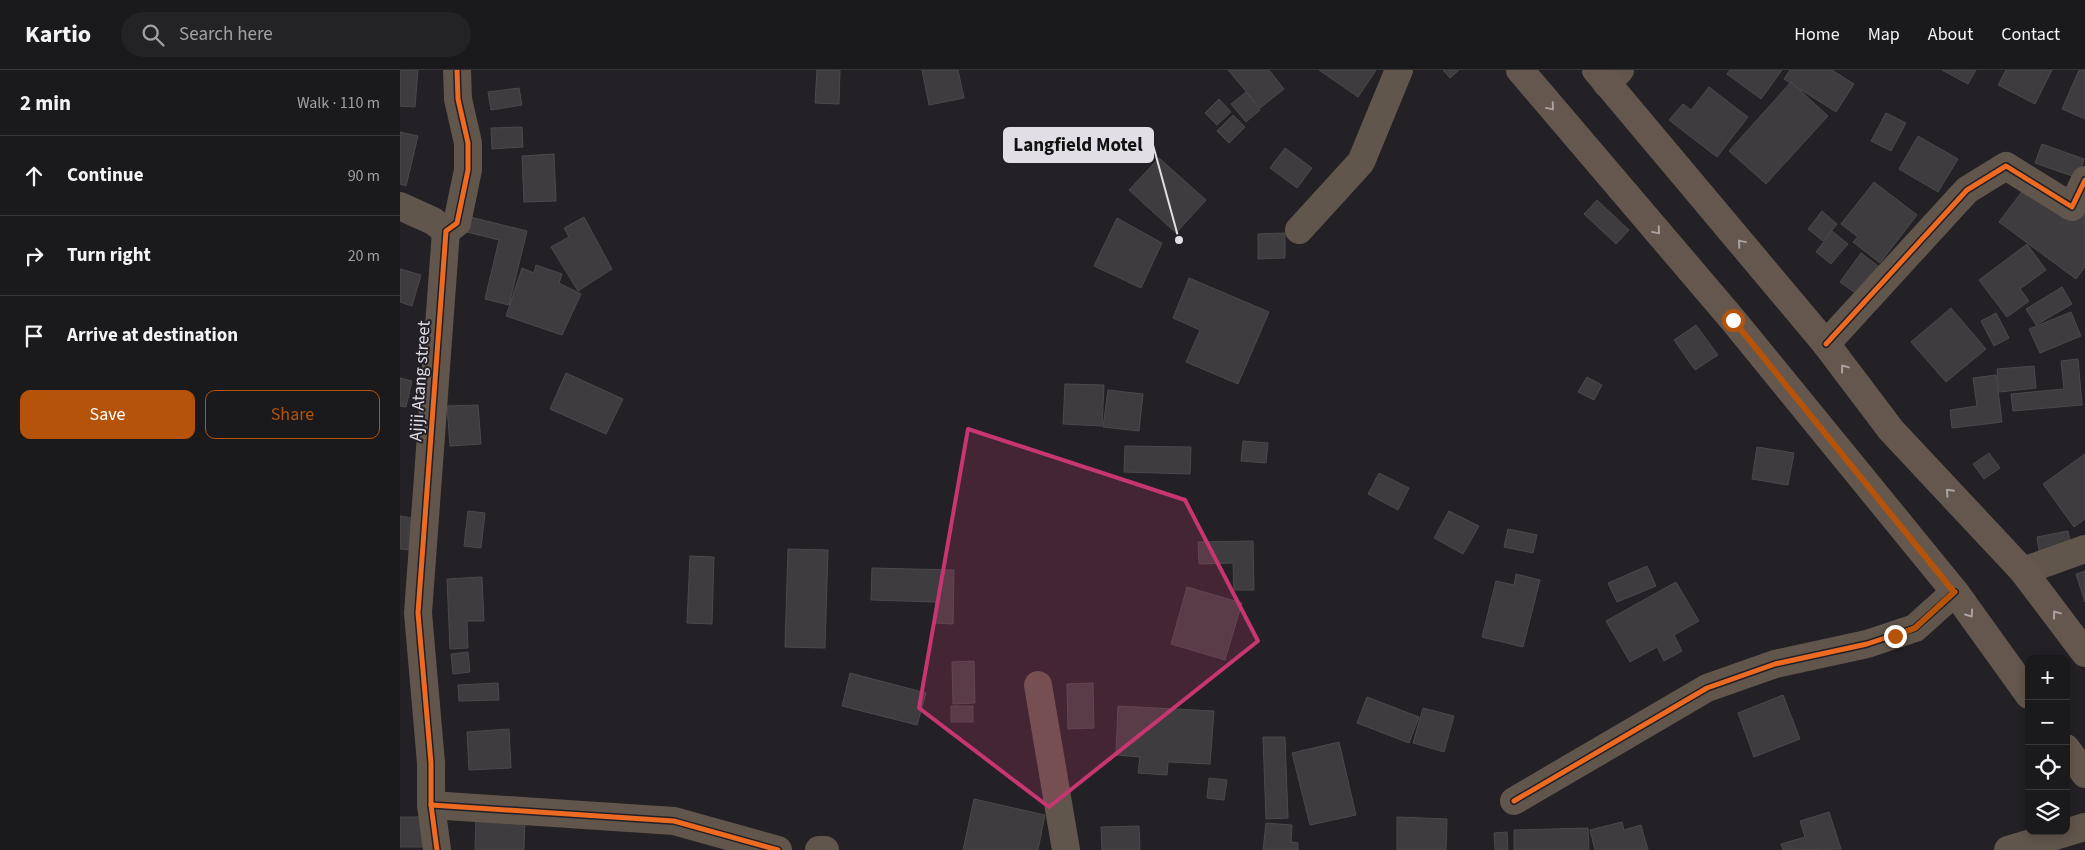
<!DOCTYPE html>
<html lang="en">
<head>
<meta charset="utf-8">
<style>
  :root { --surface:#1a191c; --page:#232225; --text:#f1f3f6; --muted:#9fa0a3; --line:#38383b; --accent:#b45309 }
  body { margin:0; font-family:"Source Sans 3",sans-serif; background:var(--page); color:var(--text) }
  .controls { position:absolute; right:15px; bottom:15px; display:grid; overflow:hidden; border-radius:10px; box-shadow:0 2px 12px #0003 }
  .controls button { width:45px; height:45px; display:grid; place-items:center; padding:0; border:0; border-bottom:1px solid var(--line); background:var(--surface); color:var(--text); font:25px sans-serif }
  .stop { position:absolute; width:15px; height:15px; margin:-11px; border:4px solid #b45309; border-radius:50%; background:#fff }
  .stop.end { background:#b45309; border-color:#fff; box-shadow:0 1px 5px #0008 }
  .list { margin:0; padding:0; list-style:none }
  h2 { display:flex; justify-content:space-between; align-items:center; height:65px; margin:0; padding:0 20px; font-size:21px }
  h2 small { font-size:16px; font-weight:400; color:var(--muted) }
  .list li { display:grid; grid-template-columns:32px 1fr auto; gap:15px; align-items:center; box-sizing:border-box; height:80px; padding:0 20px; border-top:1px solid var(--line) }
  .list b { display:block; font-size:19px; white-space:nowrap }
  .list em { font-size:16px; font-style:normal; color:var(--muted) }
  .actions { display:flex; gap:10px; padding:15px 20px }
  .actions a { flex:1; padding:11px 0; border:1px solid var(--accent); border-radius:10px; text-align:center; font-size:18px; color:var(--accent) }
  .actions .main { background:var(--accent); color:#fff }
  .icon { flex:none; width:28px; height:28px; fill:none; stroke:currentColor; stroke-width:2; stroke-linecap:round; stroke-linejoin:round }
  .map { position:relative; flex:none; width:1685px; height:780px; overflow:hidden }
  header { display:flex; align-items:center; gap:30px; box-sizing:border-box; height:70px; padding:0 25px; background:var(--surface); border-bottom:1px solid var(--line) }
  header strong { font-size:24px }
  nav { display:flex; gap:28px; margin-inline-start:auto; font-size:18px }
  .search { width:350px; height:45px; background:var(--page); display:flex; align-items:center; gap:12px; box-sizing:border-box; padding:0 18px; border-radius:28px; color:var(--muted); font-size:19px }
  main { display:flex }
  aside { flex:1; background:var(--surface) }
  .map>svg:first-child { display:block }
  .building { fill:#3f3c3f; stroke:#4c494c }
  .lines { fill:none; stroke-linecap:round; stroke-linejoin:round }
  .street { stroke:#61564c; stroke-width:28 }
  .secondary { stroke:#64584e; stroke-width:28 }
  .cycleway-casing { stroke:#221f27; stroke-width:8 }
  .cycleway { stroke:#ed6a23; stroke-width:5 }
  .oneway { stroke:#a9a2a1 }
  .route { stroke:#b45309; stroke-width:6 }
  .marked { fill:#c73670; fill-opacity:0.2; stroke:#c73670; stroke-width:4; stroke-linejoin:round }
  .labels { text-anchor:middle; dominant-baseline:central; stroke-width:4; stroke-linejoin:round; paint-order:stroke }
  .street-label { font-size:18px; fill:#e1dfe5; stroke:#221f27 }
  .leader { fill:none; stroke:#e1dfe5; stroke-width:2 }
  .callout-dot { fill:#e1dfe5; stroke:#221f27; stroke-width:2 }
  .callout { fill:#e1dfe5; stroke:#e1dfe5; stroke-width:2 }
  .callout-label { font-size:19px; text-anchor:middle; font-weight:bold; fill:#111 }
</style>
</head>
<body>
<header>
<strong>Kartio</strong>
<div class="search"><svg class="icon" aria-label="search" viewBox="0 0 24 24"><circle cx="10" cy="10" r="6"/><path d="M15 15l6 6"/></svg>Search here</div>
<nav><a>Home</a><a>Map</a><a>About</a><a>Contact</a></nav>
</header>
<main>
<aside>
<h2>2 min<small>Walk · 110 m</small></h2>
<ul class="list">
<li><svg class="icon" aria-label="ahead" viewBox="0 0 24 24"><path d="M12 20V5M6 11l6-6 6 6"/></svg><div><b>Continue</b></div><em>90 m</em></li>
<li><svg class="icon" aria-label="right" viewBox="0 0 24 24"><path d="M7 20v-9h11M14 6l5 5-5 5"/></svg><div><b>Turn right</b></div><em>20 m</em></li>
<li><svg class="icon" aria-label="arrive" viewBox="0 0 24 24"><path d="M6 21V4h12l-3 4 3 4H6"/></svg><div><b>Arrive at destination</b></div></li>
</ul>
<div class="actions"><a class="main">Save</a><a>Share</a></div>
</aside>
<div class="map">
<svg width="1685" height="780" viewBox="0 0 1685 780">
  <rect width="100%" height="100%" fill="#232125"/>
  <g class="building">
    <path d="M0 0H18L15 37 0 36Z"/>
    <path d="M417 0H440L439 34 415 33Z"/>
    <path d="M522 0H558L564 28 529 35Z"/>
    <path d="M828 0H869L884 19 860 38Z"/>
    <path d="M919 0H976L958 27Z"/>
    <path d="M1043 0H1059L1050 8Z"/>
    <path d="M1330 0H1382L1361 29 1327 4Z"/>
    <path d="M1390 0H1432L1454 14 1436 42 1384 9Z"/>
    <path d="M1542 0H1576L1568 14Z"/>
    <path d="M1606 0H1652L1635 34 1598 15Z"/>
    <path d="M1679 0H1685V49L1662 39Z"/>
    <path d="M1391 12 1428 46 1366 114 1329 81Z"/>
    <path d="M1309 17 1348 47 1317 87 1269 50 1283 34 1291 40Z"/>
    <path d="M119 18 122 35 91 40 88 22Z"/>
    <path d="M846 22 860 40 846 52 831 34Z"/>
    <path d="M819 29 831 42 817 55 805 43Z"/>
    <path d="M1486 43 1506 53 1491 81 1471 71Z"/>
    <path d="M833 45 845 57 829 73 817 61Z"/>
    <path d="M122 57 123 77 92 79 91 58Z"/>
    <path d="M0 62 18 66 6 116 0 114Z"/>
    <path d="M1518 66 1558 89 1538 122 1499 99Z"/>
    <path d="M1642 74 1684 89 1678 108 1635 93Z"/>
    <path d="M885 78 912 98 897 118 870 98Z"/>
    <path d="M154 84 156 131 124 132 122 86Z"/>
    <path d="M759 88 806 130 776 163 729 120Z"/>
    <path d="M1474 112 1517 145 1480 193 1453 172 1458 167 1441 154Z"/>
    <path d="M1624 119 1668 152 1680 136 1685 140V197L1676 209 1599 152Z"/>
    <path d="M1197 130 1229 160 1216 174 1184 144Z"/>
    <path d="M1422 141 1437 154 1423 171 1408 159Z"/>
    <path d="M66 146 127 161 109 235 85 229 99 170 63 161Z"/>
    <path d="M184 147 212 199 178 221 151 177 169 167 164 158Z"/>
    <path d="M717 148 762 173 741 218 694 196Z"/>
    <path d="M1432 161 1448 174 1431 194 1416 182Z"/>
    <path d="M885 163V188L858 189V164Z"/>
    <path d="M1627 174 1646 200 1620 219 1629 231 1607 247 1579 210Z"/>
    <path d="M1461 183 1482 199 1461 227 1440 212Z"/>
    <path d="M136 195 162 204 159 213 181 224 162 265 106 246 122 198 134 203Z"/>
    <path d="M0 199 21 205 12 236 0 232Z"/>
    <path d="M789 208 869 242 838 314 786 292 800 260 773 248Z"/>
    <path d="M1662 217 1672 234 1636 255 1626 239Z"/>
    <path d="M1551 238 1586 279 1546 312 1511 272Z"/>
    <path d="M1671 242 1681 266 1640 283 1629 259Z"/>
    <path d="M1596 243 1609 268 1594 276 1581 251Z"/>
    <path d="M1296 255 1318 285 1295 300 1274 270Z"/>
    <path d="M1678 289 1682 335 1613 341 1611 324 1664 319 1661 291Z"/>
    <path d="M1634 296 1636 318 1599 322 1597 299Z"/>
    <path d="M166 303 223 329 206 364 150 339Z"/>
    <path d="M1596 305 1602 352 1552 358 1550 340 1577 336 1573 308Z"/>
    <path d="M1187 307 1202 315 1194 330 1178 322Z"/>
    <path d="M0 308 12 311 6 337 0 336Z"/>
    <path d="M665 314 704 315 702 356 663 354Z"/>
    <path d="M708 320 743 324 739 361 703 357Z"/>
    <path d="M78 335 81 374 50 376 47 336Z"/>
    <path d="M843 371 868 373 866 393 841 391Z"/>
    <path d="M725 376 791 377 790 404 724 402Z"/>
    <path d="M1357 377 1394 383 1388 415 1352 409Z"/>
    <path d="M1589 383 1600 398 1584 409 1573 394Z"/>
    <path d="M1685 384V449L1674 457 1643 414Z"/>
    <path d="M979 403 1009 418 998 440 968 424Z"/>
    <path d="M68 441 85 443 81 478 64 476Z"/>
    <path d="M1049 441 1079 456 1063 484 1034 468Z"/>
    <path d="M0 446 13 448 11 480 0 479Z"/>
    <path d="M1108 459 1137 465 1133 483 1104 477Z"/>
    <path d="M1668 461 1672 481 1640 486 1637 467Z"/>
    <path d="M853 471 854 520H834L833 493 799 494 798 472Z"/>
    <path d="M388 479 428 480 425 578 385 577Z"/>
    <path d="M290 486 314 487 312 554 287 553Z"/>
    <path d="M1247 496 1256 516 1217 532 1208 513Z"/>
    <path d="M472 498 554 500 553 554 535 553 536 532 471 530Z"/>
    <path d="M1685 501V532L1676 504Z"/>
    <path d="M1116 504 1140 510 1123 577 1082 567 1096 511 1114 515Z"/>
    <path d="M82 507 84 551H67L68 578 50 579 47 509Z"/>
    <path d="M1276 512 1299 551 1274 565 1282 581 1264 591 1257 577 1230 592 1206 551Z"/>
    <path d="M787 517 842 533 825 590 771 574Z"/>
    <path d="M68 582 70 602 53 604 51 584Z"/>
    <path d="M574 591 575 633 553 634 552 592Z"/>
    <path d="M450 603 526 623 517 655 442 636Z"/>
    <path d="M98 613 99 630 59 631 58 615Z"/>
    <path d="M693 613 694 658 668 659 667 614Z"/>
    <path d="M1383 625 1400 669 1354 687 1338 643Z"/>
    <path d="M967 627 1019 647 1009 673 957 653Z"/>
    <rect x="551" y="636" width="22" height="16"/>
    <path d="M718 636 814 641 810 694 768 692 767 705 738 703 740 687 716 685Z"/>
    <path d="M1023 638 1054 646 1044 682 1013 673Z"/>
    <path d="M109 659 111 698 69 700 67 662Z"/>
    <path d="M863 667H885L888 748 866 749Z"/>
    <path d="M939 672 956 745 910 755 892 683Z"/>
    <path d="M809 708 827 710 824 730 807 728Z"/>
    <path d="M574 729 645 745 638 780H563Z"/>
    <path d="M1429 742 1441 779 1383 780 1381 774 1405 767 1400 751Z"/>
    <path d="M0 747H24L23 777H0Z"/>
    <path d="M76 747 125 748 124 780H75Z"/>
    <path d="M997 747 1047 749 1046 780H997Z"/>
    <path d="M1222 752 1224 760 1241 755 1248 780H1195L1190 760Z"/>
    <path d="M866 753 892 755 891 772 898 773V780H863Z"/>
    <path d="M739 756 740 780H702L701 757Z"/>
    <path d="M1188 758 1189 780H1114V760Z"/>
    <path d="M1107 762 1108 780H1095L1094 763Z"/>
  </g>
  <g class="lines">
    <g class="street">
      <path d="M1207 14 1220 0"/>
      <path d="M0 136 33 151 46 161"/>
      <path d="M899 160 961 92 999 0"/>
      <path d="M1426 274 1567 120 1606 96 1672 137 1685 110"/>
      <path d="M1623 501 1685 479"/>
      <path d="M638 615 666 780"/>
      <path d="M1114 731 1307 618 1375 594 1467 574 1515 558 1555 522"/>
      <path d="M31 735 274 751 378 780"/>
      <path d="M37 780 31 735V693L18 543 46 161 57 153 68 100V73L58 29 57 0"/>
      <path d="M419 780H425"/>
      <path d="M1608 780 1685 757"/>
    </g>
    <g class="secondary">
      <path d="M1120 0 1333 250 1555 522 1629 625"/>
      <path d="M1196 0 1426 274 1491 360 1623 501 1685 583"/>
      <path d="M1666 678 1685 704"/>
    </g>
    <defs>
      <g id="cycleway">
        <path d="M1426 274 1567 120 1606 96 1672 137 1685 110"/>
        <path d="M1114 731 1307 618 1375 594 1467 574 1515 558 1555 522"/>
        <path d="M31 735 274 751 378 780"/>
        <path d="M37 780 31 735V693L18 543 46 161 57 153 68 100V73L58 29 57 0"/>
      </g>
    </defs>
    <use href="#cycleway" class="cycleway-casing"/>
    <use href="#cycleway" class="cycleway"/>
  </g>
  <defs><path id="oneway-chevron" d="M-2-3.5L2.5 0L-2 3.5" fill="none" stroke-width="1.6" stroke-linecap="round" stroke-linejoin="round" transform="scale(1.25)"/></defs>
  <g class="oneway">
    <use href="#oneway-chevron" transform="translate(1151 37) rotate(50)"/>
    <use href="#oneway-chevron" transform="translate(1257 161) rotate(50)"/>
    <use href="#oneway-chevron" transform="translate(1341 173) rotate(-130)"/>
    <use href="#oneway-chevron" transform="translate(1444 298) rotate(-127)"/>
    <use href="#oneway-chevron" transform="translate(1549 422) rotate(-133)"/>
    <use href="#oneway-chevron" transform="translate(1570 544) rotate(54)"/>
    <use href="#oneway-chevron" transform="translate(1656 544) rotate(-127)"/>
  </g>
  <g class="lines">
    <path class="route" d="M1333 250 1554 522 1515 558 1495 566"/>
  </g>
  <path class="marked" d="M568 359 785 430 858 571 649 737 519 638Z"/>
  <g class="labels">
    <g class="street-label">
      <text transform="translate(20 311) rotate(-86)">Ajiji Atang street</text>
    </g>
  </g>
  <path class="leader" d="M779 170L753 75"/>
  <circle class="callout-dot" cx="779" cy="170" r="5"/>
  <rect class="callout" x="604" y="58" width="149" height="34" rx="5"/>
  <g class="callout-label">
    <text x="678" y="81">Langfield Motel</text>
  </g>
</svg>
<div class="controls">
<button>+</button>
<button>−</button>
<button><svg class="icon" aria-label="locate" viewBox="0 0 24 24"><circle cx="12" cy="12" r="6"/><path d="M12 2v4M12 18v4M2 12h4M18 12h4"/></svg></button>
<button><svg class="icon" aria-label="layers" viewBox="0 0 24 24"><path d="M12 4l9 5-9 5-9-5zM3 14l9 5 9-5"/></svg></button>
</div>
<div class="stop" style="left:1333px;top:250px"></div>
<div class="stop end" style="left:1495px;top:566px"></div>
</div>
</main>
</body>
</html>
